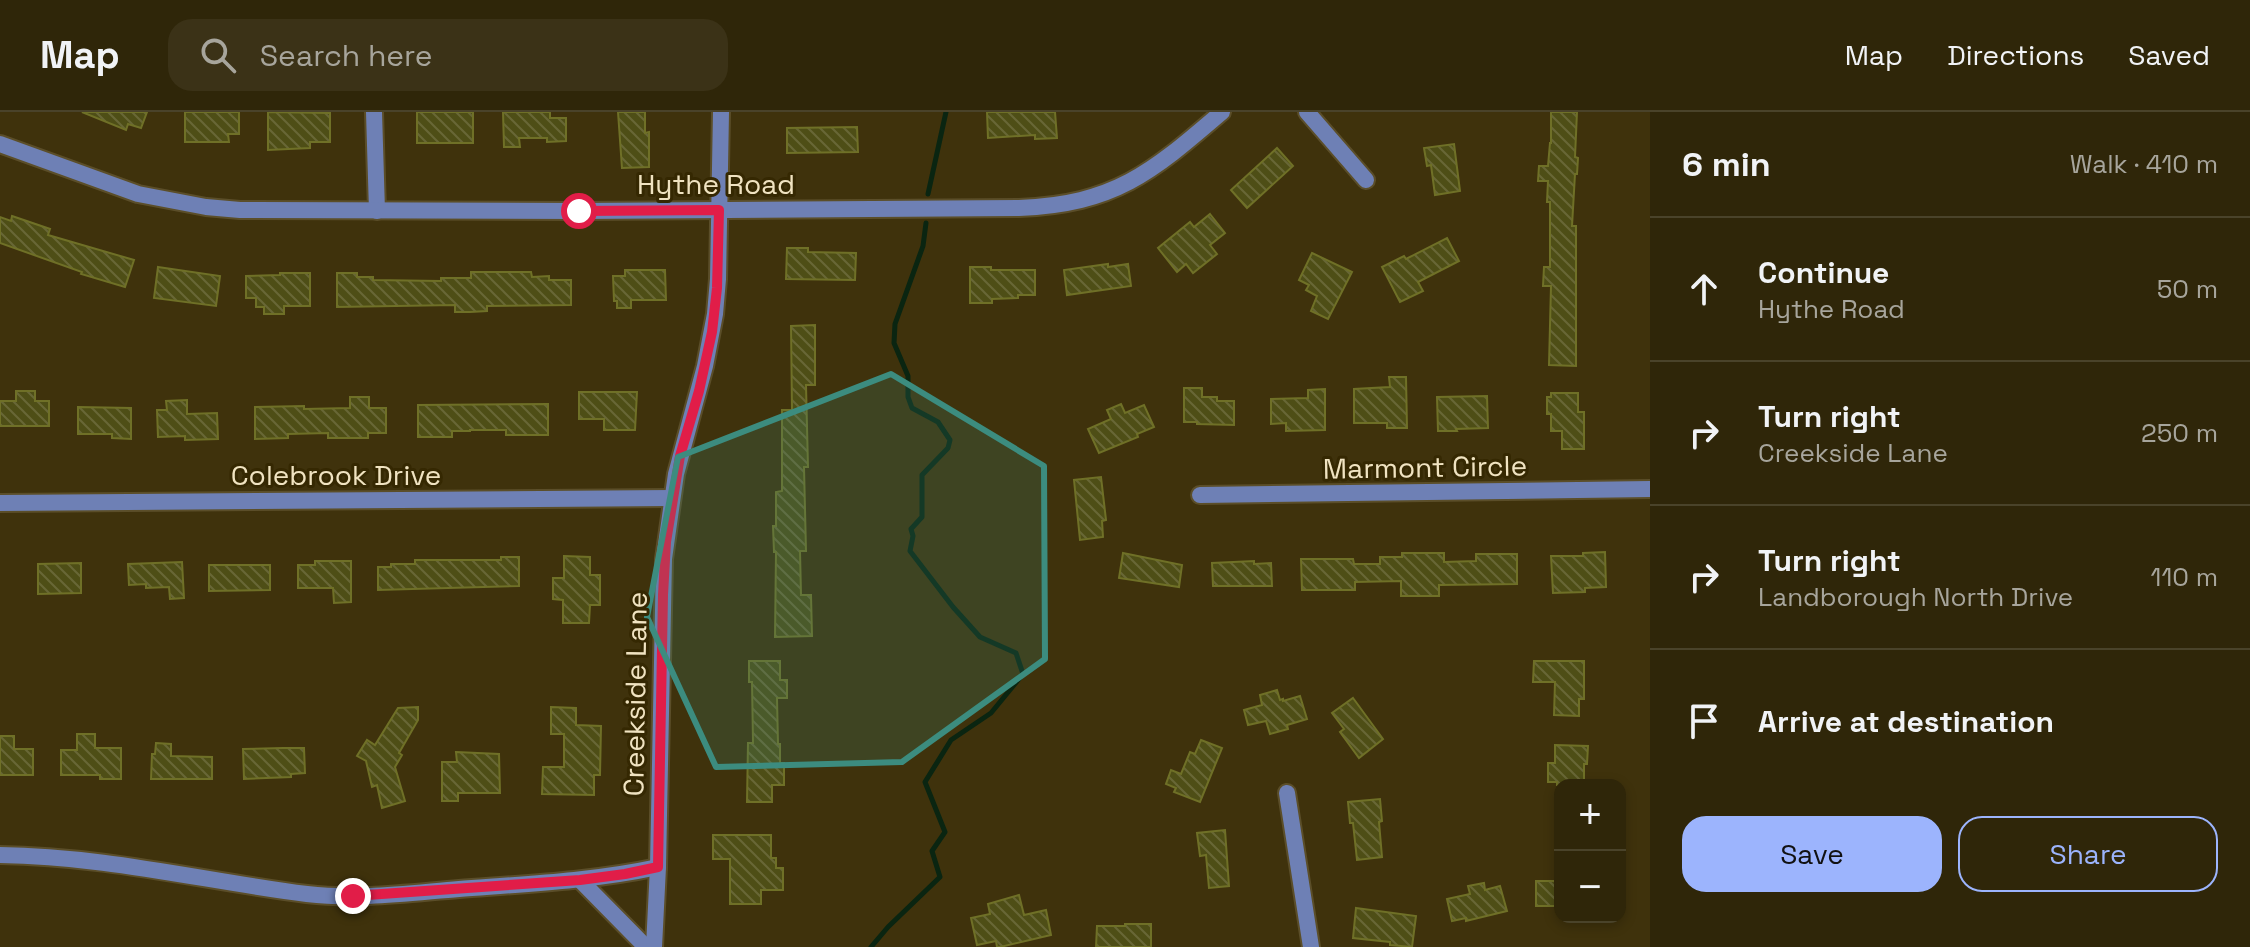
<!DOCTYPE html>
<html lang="en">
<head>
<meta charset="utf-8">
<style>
  :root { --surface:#2f2609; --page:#3b3217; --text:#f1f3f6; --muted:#a7a59c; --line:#4a432a; --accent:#9cb4fd }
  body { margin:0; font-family:"Space Grotesk",sans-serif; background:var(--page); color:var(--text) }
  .controls { position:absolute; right:24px; bottom:24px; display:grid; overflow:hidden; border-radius:16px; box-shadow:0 4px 12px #0003 }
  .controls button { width:72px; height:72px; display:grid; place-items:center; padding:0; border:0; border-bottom:2px solid var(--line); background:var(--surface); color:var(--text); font:40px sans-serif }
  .stop { position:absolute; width:24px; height:24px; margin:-18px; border:6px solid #e11d48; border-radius:50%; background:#fff }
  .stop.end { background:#e11d48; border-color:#fff; box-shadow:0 2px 8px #0008 }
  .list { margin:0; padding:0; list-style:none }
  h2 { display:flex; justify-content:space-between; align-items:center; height:104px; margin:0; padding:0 32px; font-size:34px }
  h2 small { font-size:26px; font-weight:400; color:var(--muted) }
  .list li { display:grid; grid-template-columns:52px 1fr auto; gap:24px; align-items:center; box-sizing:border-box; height:144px; padding:0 32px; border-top:2px solid var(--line) }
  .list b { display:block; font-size:30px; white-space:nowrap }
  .list p { margin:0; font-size:26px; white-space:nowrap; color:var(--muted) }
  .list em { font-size:26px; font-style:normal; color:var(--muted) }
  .actions { display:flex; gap:16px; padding:24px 32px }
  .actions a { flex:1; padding:18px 0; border:2px solid var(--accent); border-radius:24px; text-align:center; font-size:28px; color:var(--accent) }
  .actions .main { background:var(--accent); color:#111 }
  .icon { flex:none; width:44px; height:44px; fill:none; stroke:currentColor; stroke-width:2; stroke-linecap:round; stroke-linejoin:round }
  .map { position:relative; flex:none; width:1650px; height:835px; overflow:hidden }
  header { display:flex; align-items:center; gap:48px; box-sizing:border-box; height:112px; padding:0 40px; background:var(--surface); border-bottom:2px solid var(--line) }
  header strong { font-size:38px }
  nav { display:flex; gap:44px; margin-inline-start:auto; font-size:28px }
  .search { width:560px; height:72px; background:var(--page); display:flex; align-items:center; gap:20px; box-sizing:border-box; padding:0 28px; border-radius:24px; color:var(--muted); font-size:30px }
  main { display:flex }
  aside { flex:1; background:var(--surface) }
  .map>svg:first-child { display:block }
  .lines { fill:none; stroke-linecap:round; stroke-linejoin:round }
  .stream { stroke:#0a2511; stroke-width:5 }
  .building { fill:url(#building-back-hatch); stroke:#6f7027; stroke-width:2 }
  .street-casing { stroke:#5b4e29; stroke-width:20 }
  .street { stroke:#6e80b5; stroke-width:16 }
  .route { stroke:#e11d48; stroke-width:10 }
  .marked { fill:#3c8c7f; fill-opacity:0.2; stroke:#3c8c7f; stroke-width:6; stroke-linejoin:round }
  .labels { text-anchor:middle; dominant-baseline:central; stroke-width:6; stroke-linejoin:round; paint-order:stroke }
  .street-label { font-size:28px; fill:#f0e3c1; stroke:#352802 }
</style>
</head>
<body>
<header>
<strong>Map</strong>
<div class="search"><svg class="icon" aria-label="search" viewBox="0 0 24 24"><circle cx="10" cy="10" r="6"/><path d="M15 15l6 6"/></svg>Search here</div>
<nav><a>Map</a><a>Directions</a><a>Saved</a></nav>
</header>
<main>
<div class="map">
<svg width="1650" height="835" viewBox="0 0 1650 835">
  <defs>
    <pattern id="building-back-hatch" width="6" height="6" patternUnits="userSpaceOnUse" patternTransform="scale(2)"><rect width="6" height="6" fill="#4e4e16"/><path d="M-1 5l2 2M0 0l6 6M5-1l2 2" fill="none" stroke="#686736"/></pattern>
  </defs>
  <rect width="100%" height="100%" fill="#3f320c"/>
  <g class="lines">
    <g class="stream">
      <path d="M928 82 946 0"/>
      <path d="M871 835 888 815 940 765 932 739 945 720 925 670 951 628 991 601 1023 562 1016 541 980 525 953 495 910 439 913 424 911 417 922 405V363L948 336 950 328 938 310 912 296 908 285V264L894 231 895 212 923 134 926 111"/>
    </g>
  </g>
  <g class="building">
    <path d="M82 0H147L141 16 128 12 126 18Z"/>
    <path d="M185 0H239V22H228L229 30H185Z"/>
    <path d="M268 0 330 1V30H310V36L268 38Z"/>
    <rect x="417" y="0" width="56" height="31"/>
    <path d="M503 0H550V6H566V29L547 30V26H519L520 35H504Z"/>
    <path d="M618 0H645V21L649 20V55L622 56Z"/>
    <path d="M987 0H1055L1057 26 1035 27V23L988 26Z"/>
    <path d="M1551 0H1577L1575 45 1578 46 1577 62H1575L1572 114H1576V254L1549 253 1551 174H1543L1544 155H1550V90H1547L1548 69H1538L1539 54H1548L1550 31H1551Z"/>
    <path d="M857 15 858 40 787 41V16Z"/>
    <path d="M1454 32 1460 79 1435 83 1431 53 1427 54 1424 36Z"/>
    <path d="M1277 36 1293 54 1247 96 1231 78Z"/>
    <path d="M1210 102 1225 121 1210 133 1217 142 1193 161 1186 152 1177 160 1158 136 1190 110 1194 115Z"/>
    <path d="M12 104 50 117 48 123 134 148 125 175 81 162 82 160 0 131V105L11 109Z"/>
    <path d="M1447 126 1459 149 1418 170 1423 179 1400 190 1382 155 1404 144 1406 147Z"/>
    <path d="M787 136H808V140L856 141 855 168 786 167Z"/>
    <path d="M1312 141 1352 160 1328 207 1311 199 1317 184 1306 178 1309 173 1299 168Z"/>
    <path d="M1108 152V155L1128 152 1131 174 1067 183 1064 158Z"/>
    <path d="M158 155 220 164 216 194 154 186Z"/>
    <path d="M970 155H991V158H1035V183H1018V186L992 187V191H970Z"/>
    <path d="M625 158H665L666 188H631V196H617V189H614L613 164H625Z"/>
    <path d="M471 160H531L532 165 549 164V168H571V193L487 194V199L470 200H455V193L337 195V161H357V165H373V168L441 169V166H471Z"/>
    <path d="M280 161H310V194H284V202H264V195H256V186H246V164L280 163Z"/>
    <path d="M815 213V273H806L808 355H804L806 439H800L801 483H811L812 524 775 525 776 440H774L773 414H776V380L782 379V298H792L791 214Z"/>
    <path d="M1389 265H1406L1407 316H1387V311H1354V277L1390 275Z"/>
    <path d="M1184 276H1202V285H1217V289H1234V313L1197 312V310H1184Z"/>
    <path d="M1325 277V318L1286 319V311L1271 312V287L1308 286V278Z"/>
    <path d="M16 279H35V289H49V314H0V289H16Z"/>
    <path d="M579 280H637L635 318H604V307H579Z"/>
    <path d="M1551 281H1578V300H1584V337H1562V319H1551V302H1547V285H1551Z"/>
    <path d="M1487 284 1488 316 1456 317 1457 319H1438L1437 285Z"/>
    <path d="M350 285H369V296H386V321H368V326H328V321L288 322V326L255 327V295L304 294V297L350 296Z"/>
    <path d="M187 288V302L217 301 218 327 185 328V324L158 325 157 298H167L166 289Z"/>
    <path d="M548 292V323H506V318H470V319H452V325H418V293Z"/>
    <path d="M1121 292 1125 301 1144 293 1154 315 1137 322 1138 325 1099 341 1088 317 1111 307 1107 298Z"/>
    <path d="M78 295 131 296V327L112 326V322H78Z"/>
    <path d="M1101 365 1106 408 1102 409 1103 425 1080 428 1074 368Z"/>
    <path d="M1605 440 1606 475 1585 476V480L1553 481 1551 444H1583V441Z"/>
    <path d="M1123 441 1182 453 1179 475 1119 466Z"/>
    <path d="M1402 441H1444V450L1476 449V442H1517V472L1439 473V484H1401V469L1355 470V478H1302L1301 447H1353L1354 452H1380V445H1402Z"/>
    <path d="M564 444 590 445V463H600V493H590L589 511H563V488L553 487V466H564Z"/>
    <path d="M501 445H519V474L378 478V455H391V452H415V448H501Z"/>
    <path d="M315 449H351V490L334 491 333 476H298V453H315Z"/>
    <path d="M1254 449V452L1271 451 1272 474H1213L1212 451Z"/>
    <path d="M182 450 184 486 170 487 169 475 146 476V472L129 473 128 452Z"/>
    <path d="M81 451V481L38 482V452Z"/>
    <path d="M209 453H270V478L209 479Z"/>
    <path d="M749 549H780V568H787V586H777L778 632H780V651H784V673H772V690H747L748 631H753L752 570H749Z"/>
    <path d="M1534 549H1584V587H1579V604L1554 603 1555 570H1533Z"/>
    <path d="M1277 578 1280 588 1283 587V589L1300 584 1307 607 1287 613 1288 617 1270 622 1266 609 1248 613 1244 598 1262 593 1260 583Z"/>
    <path d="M1353 586 1383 627 1359 646 1340 620 1344 617 1332 601Z"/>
    <path d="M418 595V608L399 641 402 643 395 655 405 689 382 696 377 673 372 675 366 649 357 644 367 628 375 633 398 596Z"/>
    <path d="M551 595 576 596V613L601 614 600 663H594V683L542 682 543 655H564V622H551Z"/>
    <path d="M77 622H95V636H121V667H100V663H61V638H77Z"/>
    <path d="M0 624H14V637H33V663H0Z"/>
    <path d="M1201 628 1222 636 1200 690 1174 680 1176 676 1166 672 1171 658 1181 662 1190 640 1195 642Z"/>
    <path d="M156 631 171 632V644L212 645V667H151L152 642H155Z"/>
    <path d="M1555 633 1588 634 1587 652H1584V673H1557V670H1548V651H1555Z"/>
    <path d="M283 636H304L305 661 291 662V665L244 667 243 637Z"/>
    <path d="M456 640 499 642 500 681H458V689H442V650H457Z"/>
    <path d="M1380 687 1382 709 1379 710 1382 745 1357 748 1353 711H1350L1348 690Z"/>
    <path d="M1225 718 1229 774 1209 776 1206 743 1200 744 1197 721Z"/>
    <path d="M713 723H771V746H776V756H783V778H761V792H730V747H713Z"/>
    <rect x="1536" y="769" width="24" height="25"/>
    <path d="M1484 771 1485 778 1500 774 1507 799 1466 809V806L1452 809 1447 787 1470 782 1468 774Z"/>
    <path d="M1019 783 1024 803 1046 798 1051 823 1000 835H997L996 829 977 833 971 806 990 802 988 792Z"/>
    <path d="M1356 796 1416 804 1412 835 1390 833V830L1353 826Z"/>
    <path d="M1125 812H1151V835H1096L1097 814H1125Z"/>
  </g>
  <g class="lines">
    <defs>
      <g id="street">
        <path d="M374 0 377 99"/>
        <path d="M1307 0 1366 68"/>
        <path d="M0 32 138 82 206 95 240 98 579 99 1019 96C1116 92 1152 60 1222 0"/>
        <path d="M1200 383 1650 377"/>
        <path d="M0 391 672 386"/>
        <path d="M1287 681 1311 835"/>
        <path d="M0 743C103 744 205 769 307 782 358 788 409 781 459 777 526 772 593 769 658 755"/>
        <path d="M580 768 646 835"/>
        <path d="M654 835 658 755 664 447 676 362 705 254 715 202 718 167 721 0"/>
      </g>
    </defs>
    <use href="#street" class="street-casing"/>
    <use href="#street" class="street"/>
  </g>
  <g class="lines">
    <path class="route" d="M353 784 580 768 625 762 658 755 663 483 666 430 680 344 699 279 712 220 717 176 719 98 579 99"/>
  </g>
  <path class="marked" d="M891 262 1044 354 1045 547 902 650 716 655 647 505 678 345Z"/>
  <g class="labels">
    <g class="street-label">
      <text x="716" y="72">Hythe Road</text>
      <text transform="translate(1425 355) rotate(-1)">Marmont Circle</text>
      <text x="336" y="363">Colebrook Drive</text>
      <text transform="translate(635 582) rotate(-89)">Creekside Lane</text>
    </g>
  </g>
</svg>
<div class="controls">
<button>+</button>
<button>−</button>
</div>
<div class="stop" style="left:579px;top:99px"></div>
<div class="stop end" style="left:353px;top:784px"></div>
</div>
<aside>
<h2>6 min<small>Walk · 410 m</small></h2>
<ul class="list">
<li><svg class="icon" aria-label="ahead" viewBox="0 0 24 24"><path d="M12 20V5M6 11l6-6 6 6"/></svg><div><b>Continue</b><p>Hythe Road</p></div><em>50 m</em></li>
<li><svg class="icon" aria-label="right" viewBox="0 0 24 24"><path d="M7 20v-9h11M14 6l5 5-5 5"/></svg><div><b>Turn right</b><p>Creekside Lane</p></div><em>250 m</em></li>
<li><svg class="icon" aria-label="right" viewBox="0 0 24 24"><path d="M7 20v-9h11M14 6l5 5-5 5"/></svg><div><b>Turn right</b><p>Landborough North Drive</p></div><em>110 m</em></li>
<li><svg class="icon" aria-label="arrive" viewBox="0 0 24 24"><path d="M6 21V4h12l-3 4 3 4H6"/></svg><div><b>Arrive at destination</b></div></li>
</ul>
<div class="actions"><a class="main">Save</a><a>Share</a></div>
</aside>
</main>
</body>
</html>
